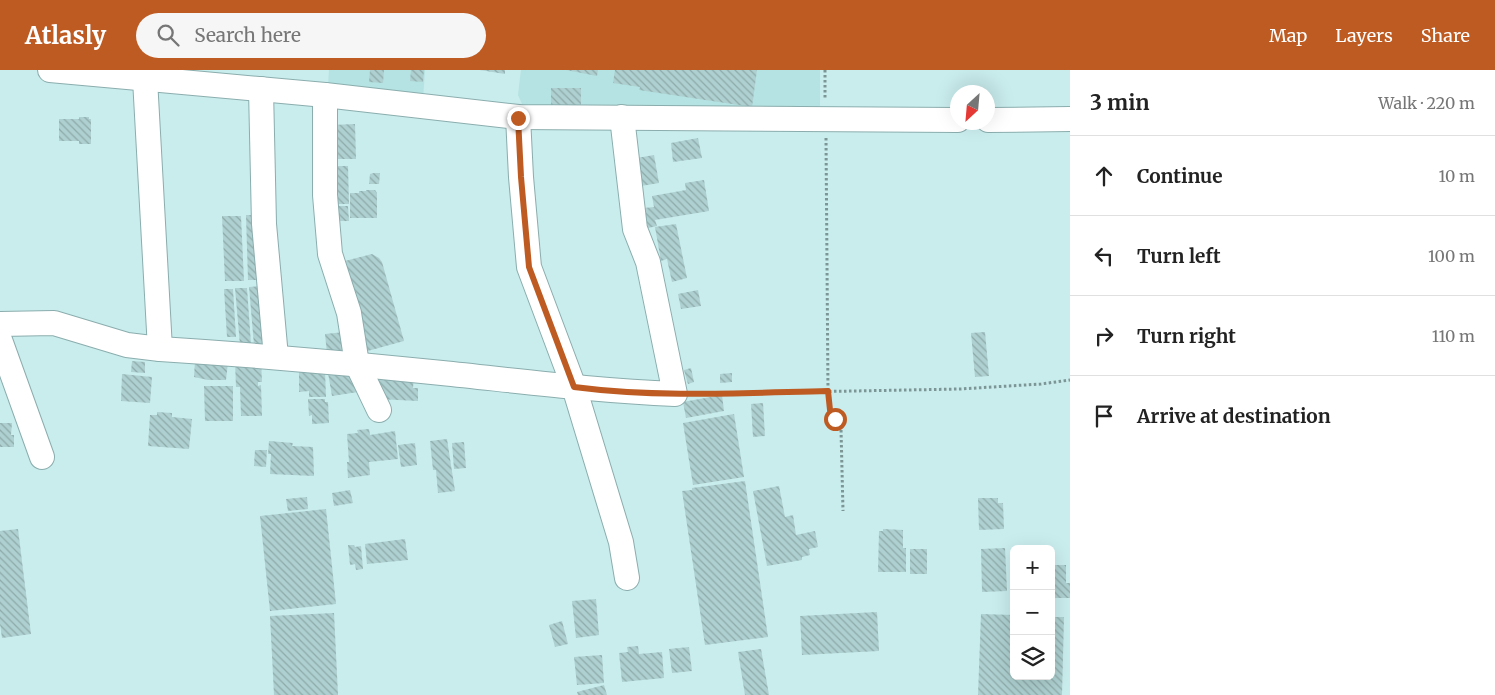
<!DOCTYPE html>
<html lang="en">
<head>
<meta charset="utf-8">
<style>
  :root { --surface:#fff; --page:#f6f6f6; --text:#222; --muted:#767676; --line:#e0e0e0; --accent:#be5b22 }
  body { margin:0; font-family:Merriweather,serif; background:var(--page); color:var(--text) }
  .controls { position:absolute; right:15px; bottom:15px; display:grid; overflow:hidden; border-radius:8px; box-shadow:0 5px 20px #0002 }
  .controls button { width:45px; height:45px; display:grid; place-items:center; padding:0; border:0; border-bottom:1px solid var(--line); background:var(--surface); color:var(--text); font:25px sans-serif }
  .compass { position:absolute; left:950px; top:15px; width:45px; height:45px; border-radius:50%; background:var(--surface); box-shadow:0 5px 20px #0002; rotate:206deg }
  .stop { position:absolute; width:15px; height:15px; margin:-11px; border:4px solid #be5b22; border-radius:50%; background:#fff }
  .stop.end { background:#be5b22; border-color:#fff; box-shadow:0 1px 5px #0008 }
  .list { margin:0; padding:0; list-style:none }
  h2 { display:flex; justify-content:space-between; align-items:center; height:65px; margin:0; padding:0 20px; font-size:21px }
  h2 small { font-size:16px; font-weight:400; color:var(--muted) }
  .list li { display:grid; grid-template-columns:32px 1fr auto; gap:15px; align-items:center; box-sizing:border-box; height:80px; padding:0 20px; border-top:1px solid var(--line) }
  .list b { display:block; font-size:19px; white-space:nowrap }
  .list em { font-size:16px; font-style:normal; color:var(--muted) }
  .icon { flex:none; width:28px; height:28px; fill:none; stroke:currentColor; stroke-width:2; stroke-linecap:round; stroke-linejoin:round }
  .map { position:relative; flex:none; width:1070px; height:625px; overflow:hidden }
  header { display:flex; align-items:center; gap:30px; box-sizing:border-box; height:70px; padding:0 25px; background:var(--accent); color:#fff }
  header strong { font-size:24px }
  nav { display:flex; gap:28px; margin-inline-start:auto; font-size:18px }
  .search { width:350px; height:45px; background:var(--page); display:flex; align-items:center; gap:12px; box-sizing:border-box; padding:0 18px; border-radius:28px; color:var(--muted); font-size:19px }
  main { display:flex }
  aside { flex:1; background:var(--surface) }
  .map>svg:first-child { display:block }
  .built { fill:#b5e2e2 }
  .building { fill:url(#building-back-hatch) }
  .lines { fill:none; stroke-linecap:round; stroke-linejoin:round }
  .minor-casing { stroke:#8badad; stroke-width:26 }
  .path { stroke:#7c9595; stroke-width:3; stroke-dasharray:2.5 2.5; stroke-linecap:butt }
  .minor { stroke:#fff; stroke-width:24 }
  .route { stroke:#be5b22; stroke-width:6 }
</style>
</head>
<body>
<header>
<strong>Atlasly</strong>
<div class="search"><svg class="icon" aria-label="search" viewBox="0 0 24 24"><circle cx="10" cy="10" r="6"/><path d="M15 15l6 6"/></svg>Search here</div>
<nav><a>Map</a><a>Layers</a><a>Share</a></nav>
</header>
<main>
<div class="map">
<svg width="1070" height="625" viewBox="0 0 1070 625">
  <defs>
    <pattern id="building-back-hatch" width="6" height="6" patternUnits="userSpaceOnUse" patternTransform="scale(1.25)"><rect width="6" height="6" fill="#aed0d0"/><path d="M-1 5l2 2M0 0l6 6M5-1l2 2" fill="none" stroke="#8eaaaa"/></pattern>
  </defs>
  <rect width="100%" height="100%" fill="#c9ecec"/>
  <g class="built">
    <path d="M329 0H425L423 29 328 18Z"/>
    <path d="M521 0H820V41L524 38 518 25Z"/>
  </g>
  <g class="building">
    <path d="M370 0H384L383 13 369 12Z"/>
    <path d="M411 0H424L423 12 410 11Z"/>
    <path d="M480 0H505V4Z"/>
    <path d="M566 0H598L597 6Z"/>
    <path d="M615 0H757L752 37 639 20 640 17 613 13Z"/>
    <path d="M551 18H581V37L551 36Z"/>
    <path d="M79 47H89V49H91V74H79V71H59V49H79Z"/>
    <path d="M355 54 356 89H333L332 55Z"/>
    <path d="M698 68 702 88 673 92 671 73Z"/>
    <path d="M654 85 659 113 641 116 637 88Z"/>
    <path d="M334 96H348L349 134H335Z"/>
    <path d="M374 103H380L379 114H369L370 104Z"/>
    <path d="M704 110 709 141 655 150 657 156 648 158 644 138 654 137 652 126 686 120 685 113Z"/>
    <path d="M366 120H375L377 123V148H350V123H359V121H366Z"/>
    <path d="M334 136H348L349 151H335Z"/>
    <path d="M246 145H257L259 210H248Z"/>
    <path d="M222 146H241L244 211H225Z"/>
    <path d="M676 154 687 208 672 212 667 189 661 191 655 157Z"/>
    <path d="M372 184 379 188 382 192 404 271 364 282 341 192Z"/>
    <path d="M261 216 266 274 254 275 249 217Z"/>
    <path d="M235 218H247L251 274 240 275Z"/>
    <path d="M224 219H233L236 267H227Z"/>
    <path d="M698 220 701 236 681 239 678 224Z"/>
    <path d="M345 262 347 280 327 283 325 264Z"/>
    <path d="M985 262 989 306 975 307 971 263Z"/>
    <path d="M261 290 262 312H258V316L261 315 262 346H241L240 317H236L235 291Z"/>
    <path d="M132 291 145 292V303L131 302Z"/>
    <path d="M195 291 228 292 226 310H208L194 307Z"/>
    <path d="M353 298 358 322 332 326 328 303Z"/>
    <path d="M691 298 694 312 688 314 684 300Z"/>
    <path d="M325 301 326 327H309V321L299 322V302Z"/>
    <path d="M732 303V312L720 313V304Z"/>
    <path d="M122 304 152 307 150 333 121 331Z"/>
    <path d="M378 304 414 306 413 318H418V331L378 329 377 325Z"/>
    <path d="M204 316H233V351H205Z"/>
    <path d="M722 325 724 341 686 348 683 332Z"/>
    <path d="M308 329H325V332H328L329 353 312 354V345L309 346Z"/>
    <path d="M763 333 765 366 753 367 751 334Z"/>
    <path d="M157 342 172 343V347L192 349 189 379 148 376 150 345H157Z"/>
    <path d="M734 344 744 407 693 415 683 353Z"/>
    <path d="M0 353H12L11 365H14V377H0Z"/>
    <path d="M369 359 370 365 395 361 398 389 369 392 370 405 348 408 347 392H349L347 364 358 363 357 360Z"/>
    <path d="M447 369 455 421 438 423 436 400H433L430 371Z"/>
    <path d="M269 371 293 373 292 376 313 377 314 406 270 404 271 384H268Z"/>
    <path d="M464 372 466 398 454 399 452 373Z"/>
    <path d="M415 373 417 395 401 397 398 375Z"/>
    <path d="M255 380H267L266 397 254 396Z"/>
    <path d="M745 411 768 567 705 575 682 421 692 420V418Z"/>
    <path d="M779 416 785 447 793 445 796 465 815 461 818 477 809 479 810 485 802 487V490L767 496 753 421Z"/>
    <path d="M350 420 353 433 334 436 332 423Z"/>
    <path d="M307 427 308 439 288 441 286 429Z"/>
    <path d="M978 428H998V433H1003L1004 459 979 460Z"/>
    <path d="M326 439 336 534 270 541 260 446Z"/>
    <path d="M18 459 31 564 2 568 0 554V461Z"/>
    <path d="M883 459 903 460V478H906V502H878L879 461H883Z"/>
    <path d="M405 469 408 490 367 494 365 474Z"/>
    <path d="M348 475H354L355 477 361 476 363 499 356 500 355 494 350 495Z"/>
    <path d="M1005 478 1007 521 982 522 981 479Z"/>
    <rect x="910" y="479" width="17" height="25"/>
    <path d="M1052 495H1066V513H1070V528H1052Z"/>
    <path d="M596 529 599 565 576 568 572 531Z"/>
    <path d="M877 542 879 581 802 585 800 546Z"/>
    <path d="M334 543 338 625H274L270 546Z"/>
    <path d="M981 544 1014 545V606H1051V547H1064L1062 625H978Z"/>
    <path d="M562 551 568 574 555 577 549 555Z"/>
    <path d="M638 576 639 584 662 582 664 608 622 612 619 583 628 582 627 577Z"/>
    <path d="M689 577 692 601 672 603 669 579Z"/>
    <path d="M761 579 769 625H745L738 582Z"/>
    <path d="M602 585 604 613 577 615 574 587Z"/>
    <path d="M604 615 607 625H578L577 622Z"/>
  </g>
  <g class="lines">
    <defs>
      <g id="minor">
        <path d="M50 0 325 25 518 47 958 50"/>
        <path d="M145 9 160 279"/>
        <path d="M261 19 264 154 276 287"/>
        <path d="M325 25V125L330 184 349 243 357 294 379 340"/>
        <path d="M518 47 521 107 529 197 574 317 621 472 627 508"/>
        <path d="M988 50 1070 49"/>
        <path d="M0 254 54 253 127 275 160 279C254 285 348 293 442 303 520 311 597 321 675 324L648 192 635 159 622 47"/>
        <path d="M0 270 42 387"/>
      </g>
    </defs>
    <use href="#minor" class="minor-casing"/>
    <g class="path">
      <path d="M825 0V29"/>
      <path d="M826 68 828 321 830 340 841 359 843 441"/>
      <path d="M694 324 960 319 1041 314 1070 310"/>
    </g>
    <use href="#minor" class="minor"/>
  </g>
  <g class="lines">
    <path class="route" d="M518 48 521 107 529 197 574 317C658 328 743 323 828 321L830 340 835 349"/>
  </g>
</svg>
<div class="controls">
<button>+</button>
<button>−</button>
<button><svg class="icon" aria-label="layers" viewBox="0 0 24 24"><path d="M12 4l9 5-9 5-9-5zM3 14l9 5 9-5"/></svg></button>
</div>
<svg class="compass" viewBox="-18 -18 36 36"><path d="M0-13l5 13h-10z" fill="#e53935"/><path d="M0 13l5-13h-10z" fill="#767676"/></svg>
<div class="stop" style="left:835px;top:349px"></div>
<div class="stop end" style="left:518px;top:48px"></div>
</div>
<aside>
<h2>3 min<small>Walk · 220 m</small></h2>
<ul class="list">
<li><svg class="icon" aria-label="ahead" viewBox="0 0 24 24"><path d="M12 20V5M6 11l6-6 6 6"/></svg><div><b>Continue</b></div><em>10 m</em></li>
<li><svg class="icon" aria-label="left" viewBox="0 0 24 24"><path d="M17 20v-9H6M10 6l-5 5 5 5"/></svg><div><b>Turn left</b></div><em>100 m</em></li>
<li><svg class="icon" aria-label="right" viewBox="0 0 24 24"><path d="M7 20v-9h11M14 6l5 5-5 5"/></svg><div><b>Turn right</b></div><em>110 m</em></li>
<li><svg class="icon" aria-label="arrive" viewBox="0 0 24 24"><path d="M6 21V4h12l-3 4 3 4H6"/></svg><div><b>Arrive at destination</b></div></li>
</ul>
</aside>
</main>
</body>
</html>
